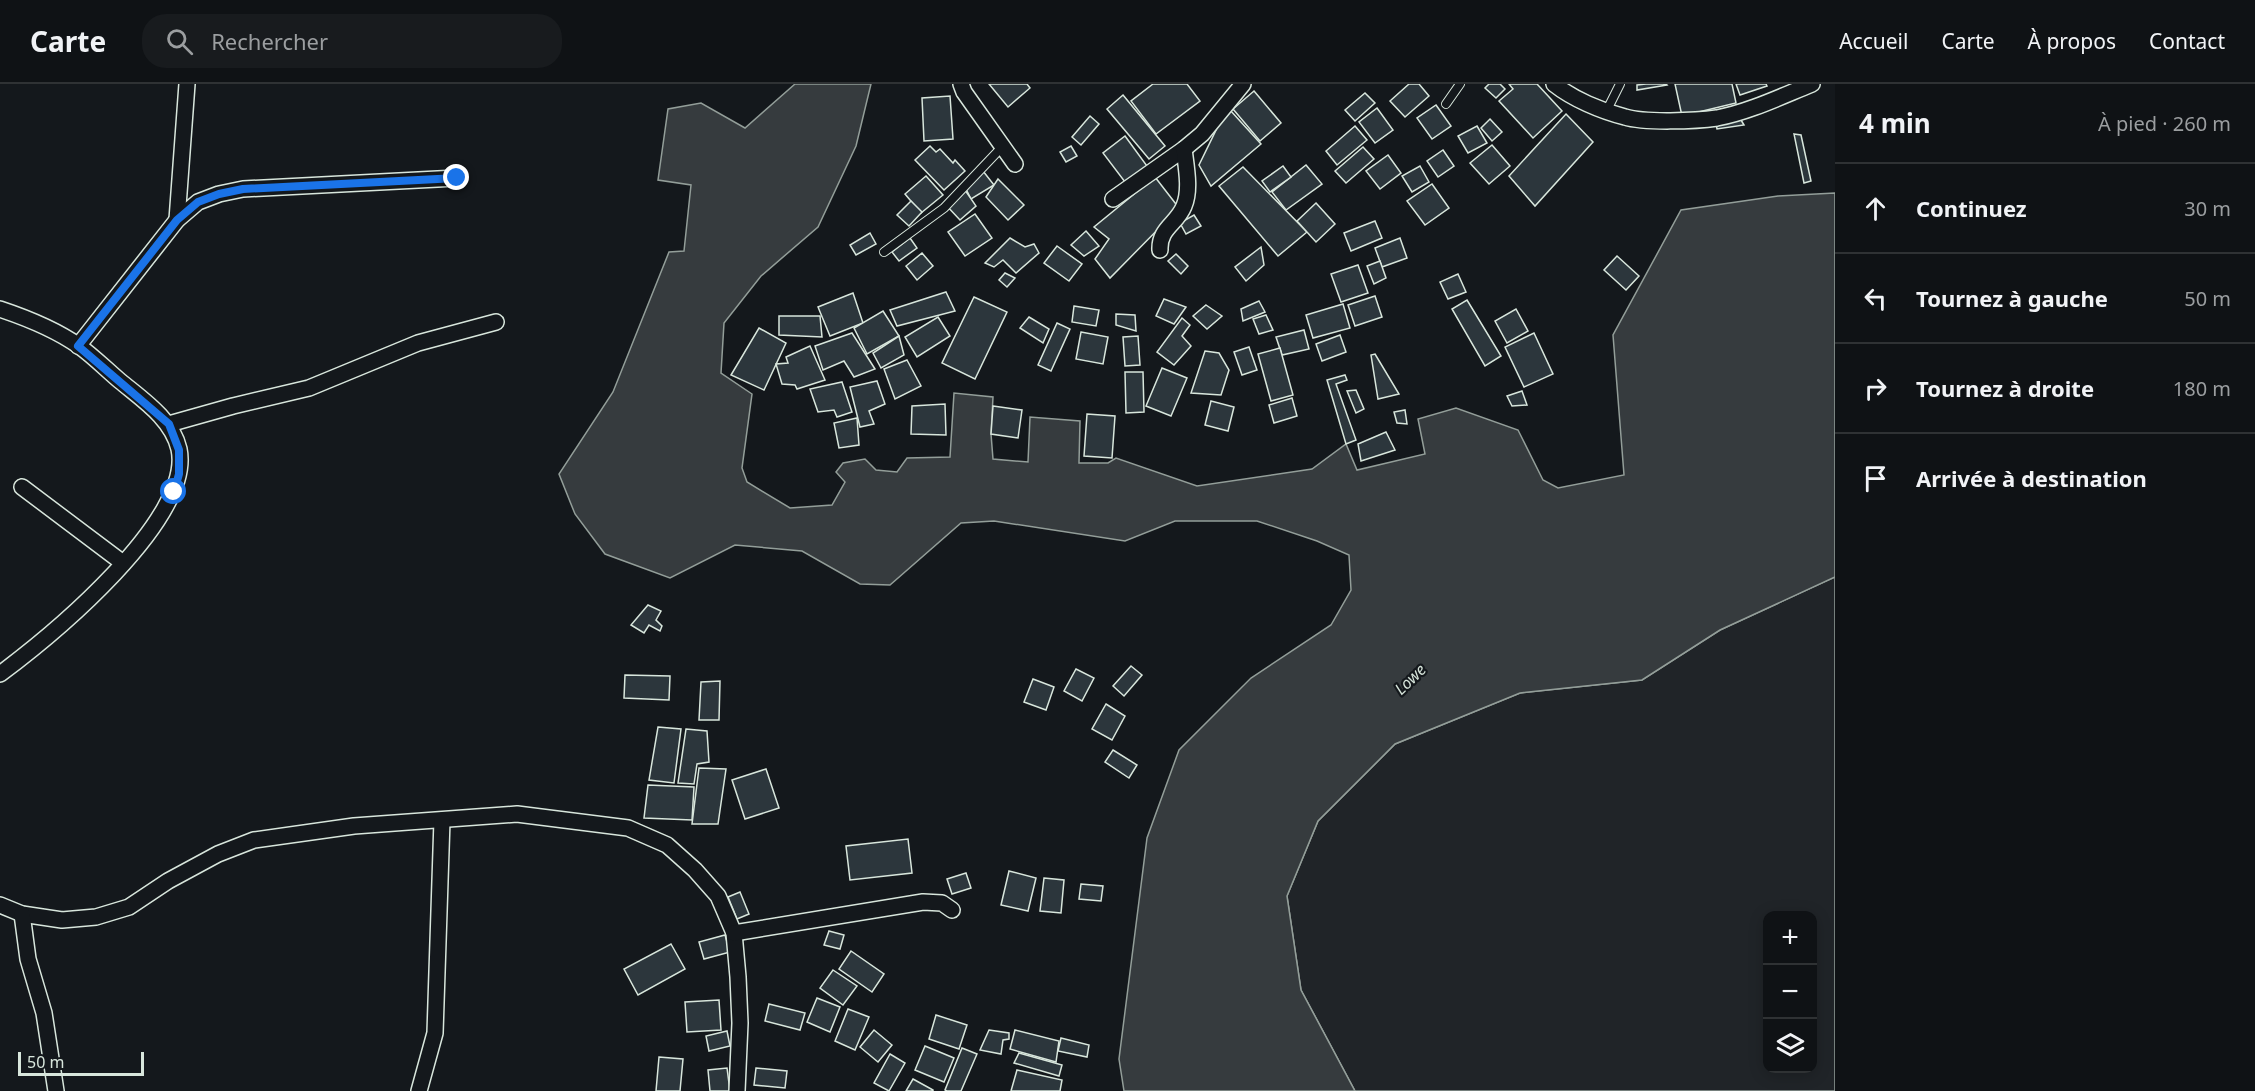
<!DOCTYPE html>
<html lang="fr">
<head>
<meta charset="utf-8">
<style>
  :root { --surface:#0f1215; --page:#181b1e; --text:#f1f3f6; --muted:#9b9ea0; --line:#2f3234 }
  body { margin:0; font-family:"Noto Sans",sans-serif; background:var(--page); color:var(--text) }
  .controls { position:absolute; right:18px; bottom:18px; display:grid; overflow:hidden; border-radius:12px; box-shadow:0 3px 15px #0003 }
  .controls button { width:54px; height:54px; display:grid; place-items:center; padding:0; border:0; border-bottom:2px solid var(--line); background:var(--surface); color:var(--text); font:30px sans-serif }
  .scale { position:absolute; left:18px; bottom:15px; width:126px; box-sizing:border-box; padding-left:6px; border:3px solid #d8e6dc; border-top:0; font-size:16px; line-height:21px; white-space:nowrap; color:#d8e6dc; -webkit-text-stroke:4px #14181c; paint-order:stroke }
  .stop { position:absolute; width:18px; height:18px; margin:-14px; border:4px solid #1a73e8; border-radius:50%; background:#fff }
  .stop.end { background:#1a73e8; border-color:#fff; box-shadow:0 2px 6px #0008 }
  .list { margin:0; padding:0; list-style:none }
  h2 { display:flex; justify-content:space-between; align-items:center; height:78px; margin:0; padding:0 24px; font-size:26px }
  h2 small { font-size:20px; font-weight:400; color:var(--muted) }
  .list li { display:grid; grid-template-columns:39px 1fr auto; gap:18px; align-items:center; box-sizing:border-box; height:90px; padding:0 24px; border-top:2px solid var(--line) }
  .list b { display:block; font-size:22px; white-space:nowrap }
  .list em { font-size:20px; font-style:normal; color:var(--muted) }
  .icon { flex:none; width:33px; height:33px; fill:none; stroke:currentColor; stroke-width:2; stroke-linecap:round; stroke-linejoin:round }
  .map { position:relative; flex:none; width:1835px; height:1007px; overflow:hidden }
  header { display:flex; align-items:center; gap:36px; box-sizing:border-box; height:84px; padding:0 30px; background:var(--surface); border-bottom:2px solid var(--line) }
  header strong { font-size:28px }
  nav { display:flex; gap:33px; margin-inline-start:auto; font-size:21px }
  .search { width:420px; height:54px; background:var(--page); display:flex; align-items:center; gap:15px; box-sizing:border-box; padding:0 21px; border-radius:24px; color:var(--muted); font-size:22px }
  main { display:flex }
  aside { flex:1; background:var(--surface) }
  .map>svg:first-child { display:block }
  .green { fill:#202428; stroke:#939e99; stroke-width:1.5; fill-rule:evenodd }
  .water { fill:#363b3e; stroke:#939e99; stroke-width:1.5 }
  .building { fill:#2c363c; stroke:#d8e6dc; stroke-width:1.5 }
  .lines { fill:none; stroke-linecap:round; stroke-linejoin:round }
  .service-casing { stroke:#d8e6dc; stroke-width:10 }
  .minor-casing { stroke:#d8e6dc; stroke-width:18 }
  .service { stroke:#14181c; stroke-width:8 }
  .minor { stroke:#14181c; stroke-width:15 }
  .route { stroke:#1a73e8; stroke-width:8 }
  .labels { text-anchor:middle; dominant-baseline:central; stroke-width:4.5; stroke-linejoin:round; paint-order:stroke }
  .water-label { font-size:16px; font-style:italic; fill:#d8e6dc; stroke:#14181c }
</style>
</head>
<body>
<header>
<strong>Carte</strong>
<div class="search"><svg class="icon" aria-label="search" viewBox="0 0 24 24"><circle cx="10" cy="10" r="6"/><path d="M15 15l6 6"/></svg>Rechercher</div>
<nav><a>Accueil</a><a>Carte</a><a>À propos</a><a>Contact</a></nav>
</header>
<main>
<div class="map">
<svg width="1835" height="1007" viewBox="0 0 1835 1007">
  <rect width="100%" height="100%" fill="#14181c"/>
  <path class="green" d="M1835 493V1007H1355L1301 906 1287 812 1318 737 1395 660 1520 609 1642 596 1720 546ZM1768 832H1812V984H1768Z"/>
  <path class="water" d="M795 0H871L856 62 818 143 761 192 724 239 721 289 752 310 742 384 747 398 790 424 832 421 845 398 836 388 843 379 865 375 876 386 897 388 907 374 950 373 954 309 993 313 991 350 993 375 1028 378 1030 333 1080 337 1079 379H1108L1116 374 1197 402 1312 385 1346 360 1357 386 1425 370 1418 335 1456 324 1518 346 1543 396 1558 404 1624 391 1613 251 1681 126 1778 112 1835 109V493L1720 546 1642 596 1520 609 1395 660 1318 737 1287 812 1301 906 1355 1007H1124L1119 975 1147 754 1179 666 1251 594 1331 541 1351 506 1349 471 1317 457 1257 437H1175L1125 457 994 437 961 439 890 501 860 500 802 467 735 461 670 494 605 470 575 430 559 390 613 308 669 168 684 167 691 101 658 96 668 25 701 19 745 44Z"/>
  <g class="building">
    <path d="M989 0H1027L1030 4 1008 23Z"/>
    <path d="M1153 0H1187L1200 17 1156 50 1131 17Z"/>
    <path d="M1409 0H1419L1429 12 1405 33 1390 17Z"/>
    <path d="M1489 0H1500L1505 5 1496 14 1485 4Z"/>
    <path d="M1509 0H1537L1562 27 1533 54 1499 17 1513 5Z"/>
    <path d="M1646 0H1666L1667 1 1637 6V1Z"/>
    <path d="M1675 0H1732L1736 19 1682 32Z"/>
    <path d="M1736 0H1766L1767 2 1740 11Z"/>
    <path d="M1254 7 1281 39 1260 57 1233 25Z"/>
    <path d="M1365 9 1375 19 1355 37 1345 26Z"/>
    <path d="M1123 11 1165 62 1149 75 1107 25Z"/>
    <path d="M950 12 953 55 924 57 922 14Z"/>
    <path d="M1436 21 1451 42 1432 55 1417 34Z"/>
    <path d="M1377 24 1393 46 1375 59 1359 38Z"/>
    <path d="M1230 26 1261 60 1211 102 1199 81 1222 34Z"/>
    <path d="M1566 30 1593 58 1535 122 1509 92Z"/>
    <path d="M1090 32 1099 40 1081 61 1072 53Z"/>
    <path d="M1490 35 1502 48 1492 57 1481 44Z"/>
    <path d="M1741 36 1744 41 1717 45 1716 40Z"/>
    <path d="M1355 42 1367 56 1337 81 1326 67Z"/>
    <path d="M1477 42 1487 59 1468 69 1458 52Z"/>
    <path d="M1794 50 1801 51 1811 97 1804 99Z"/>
    <path d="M1125 52 1147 82 1125 98 1103 69Z"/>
    <path d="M1492 61 1510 82 1489 100 1470 79Z"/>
    <path d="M930 62 936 68 940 65 953 79 955 76 965 87 944 106 915 76Z"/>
    <path d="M1071 62 1077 72 1066 78 1060 68Z"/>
    <path d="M1363 63 1374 75 1346 99 1335 87Z"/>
    <path d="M1443 66 1454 82 1438 93 1427 77Z"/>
    <path d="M1388 71 1401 89 1380 105 1366 87Z"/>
    <path d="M1306 81 1322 100 1286 126 1272 108Z"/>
    <path d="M1283 82 1291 93 1270 108 1262 97Z"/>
    <path d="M1420 82 1429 98 1412 108 1402 92Z"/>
    <path d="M1243 83 1307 148 1278 172 1219 102Z"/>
    <path d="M983 87 994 101 971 115 965 103Z"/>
    <path d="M926 92 943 111 921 129 905 110Z"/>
    <path d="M1155 93 1179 124 1110 194 1095 175 1109 155 1094 143Z"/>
    <path d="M998 95 1024 121 1008 136 986 113Z"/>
    <path d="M1432 100 1449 124 1425 141 1407 117Z"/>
    <path d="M965 106 976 122 960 136 946 121Z"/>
    <path d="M911 117 922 128 909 142 897 131Z"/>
    <path d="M1316 119 1335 140 1316 158 1297 137Z"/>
    <path d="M975 130 992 154 965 172 948 148Z"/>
    <path d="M1194 131 1201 142 1186 150 1180 139Z"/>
    <path d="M1375 137 1382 154 1351 167 1344 149Z"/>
    <path d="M1086 147 1099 162 1084 172 1071 161Z"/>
    <path d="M870 149 876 160 856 171 850 161Z"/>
    <path d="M910 154 917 164 899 177 892 168Z"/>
    <path d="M1010 154 1025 163 1034 160 1039 169 1016 189 1003 176 994 183 985 179Z"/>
    <path d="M1400 154 1407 174 1382 183 1375 164Z"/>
    <path d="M1057 162 1082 180 1069 197 1044 179Z"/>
    <path d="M1261 163 1264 181 1246 197 1235 183Z"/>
    <path d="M922 169 933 182 917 196 906 182Z"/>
    <path d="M1176 170 1188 182 1181 190 1168 177Z"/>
    <path d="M1617 172 1639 192 1626 206 1604 186Z"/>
    <path d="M1380 177 1386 194 1374 200 1367 182Z"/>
    <path d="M1358 181 1368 209 1341 218 1331 190Z"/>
    <path d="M1005 189 1015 194 1007 203 999 196Z"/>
    <path d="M1458 190 1466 208 1448 215 1440 198Z"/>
    <path d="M946 208 955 227 897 242 890 226Z"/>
    <path d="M853 209 863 239 830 252 818 223Z"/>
    <path d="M1375 212 1382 233 1355 242 1348 221Z"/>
    <path d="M974 213 1007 228 975 295 942 279Z"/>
    <path d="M1164 215 1186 223 1174 240 1156 232Z"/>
    <path d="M1467 216 1501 272 1485 282 1452 225Z"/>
    <path d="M1259 217 1265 228 1243 237 1241 225Z"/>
    <path d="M1343 220 1350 244 1313 254 1306 231Z"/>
    <path d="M1206 221 1222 232 1207 245 1193 232Z"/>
    <path d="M1074 222 1099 226 1096 242 1072 238Z"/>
    <path d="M1516 225 1528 247 1507 259 1495 237Z"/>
    <path d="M883 227 899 252 867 270 854 244Z"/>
    <path d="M1116 230 1135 231 1136 247 1116 241Z"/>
    <path d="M1266 231 1273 246 1259 250 1253 235Z"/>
    <path d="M779 232H820L822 253 779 251Z"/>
    <path d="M938 233 950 252 917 273 905 253Z"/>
    <path d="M1029 233 1049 245 1043 259 1020 244Z"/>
    <path d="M1182 234 1190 241 1182 252 1191 262 1174 281 1157 268Z"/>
    <path d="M1057 239 1070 245 1051 287 1038 281Z"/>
    <path d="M759 244 786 259 764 306 731 291Z"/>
    <path d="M1304 246 1309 265 1282 271 1276 253Z"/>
    <path d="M1081 248 1108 253 1103 280 1076 275Z"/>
    <path d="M852 249 875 285 854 293 844 277 823 286 815 262Z"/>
    <path d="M1534 249 1553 290 1524 303 1505 263Z"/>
    <path d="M1340 251 1346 268 1322 277 1316 260Z"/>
    <path d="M899 252 904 271 881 284 873 269Z"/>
    <path d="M1138 252 1140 281 1125 282 1123 253Z"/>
    <path d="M810 262 825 296 797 305 795 301 782 300 776 280 788 279 786 273Z"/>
    <path d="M1249 263 1257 286 1242 291 1234 268Z"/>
    <path d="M1280 264 1293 311 1271 317 1258 270Z"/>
    <path d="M1205 267 1219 269 1229 286 1221 311 1191 309Z"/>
    <path d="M1375 270 1399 310 1378 315 1371 271Z"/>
    <path d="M907 276 921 302 895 315 884 285Z"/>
    <path d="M1162 284 1187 294 1171 332 1146 322Z"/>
    <path d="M1125 288H1143L1144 328 1126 329Z"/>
    <path d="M1345 291 1347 296 1336 300 1356 356 1346 360 1327 296Z"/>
    <path d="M877 297 885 320 869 327 874 340 860 343 850 303Z"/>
    <path d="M842 298 852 328 837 333 834 326 818 328 810 305Z"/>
    <path d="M1356 306 1364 325 1356 329 1347 307Z"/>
    <path d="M1522 307 1527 321 1512 322 1507 312Z"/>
    <path d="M1292 314 1297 332 1274 339 1269 321Z"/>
    <path d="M1211 317 1234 323 1228 347 1205 341Z"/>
    <path d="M945 320 946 351 911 350 912 322Z"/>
    <path d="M993 322 1022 326 1018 354 991 350Z"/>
    <path d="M1405 326 1407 340 1397 339 1394 328Z"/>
    <path d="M1087 330 1115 332 1112 374 1084 372Z"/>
    <path d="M857 334 859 361 839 364 834 339Z"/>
    <path d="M1386 348 1395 366 1361 377 1358 360Z"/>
    <path d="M648 521 661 527 656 536 662 542 660 547 649 541 644 549 631 541Z"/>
    <path d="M1131 582 1142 591 1124 612 1113 602Z"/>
    <path d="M1076 585 1094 594 1082 617 1064 607Z"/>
    <path d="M625 591 670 592 669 616 624 614Z"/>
    <path d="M1033 595 1054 603 1046 626 1024 618Z"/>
    <path d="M720 597 719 636H699L701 598Z"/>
    <path d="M1106 620 1125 632 1112 656 1092 645Z"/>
    <path d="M658 643 681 645 674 699 649 696Z"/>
    <path d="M686 645 707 647 709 678 697 680 694 700 678 699Z"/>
    <path d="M1113 666 1137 681 1129 694 1105 678Z"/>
    <path d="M699 684 726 685 718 740H692Z"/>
    <path d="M766 685 779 724 745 735 732 696Z"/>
    <path d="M648 701 694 703 692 736 644 734Z"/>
    <path d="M908 755 912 789 850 796 846 762Z"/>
    <path d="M1009 787 1036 794 1028 827 1001 821Z"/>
    <path d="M966 789 971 804 952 810 947 795Z"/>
    <path d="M1044 794 1064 796 1061 829 1040 827Z"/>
    <path d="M1081 800 1103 802 1101 817 1079 815Z"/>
    <path d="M740 808 749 830 737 835 728 813Z"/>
    <path d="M829 847 844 851 840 865 824 861Z"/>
    <path d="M725 851 730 868 704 875 699 858Z"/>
    <path d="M671 860 685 885 638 911 624 885Z"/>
    <path d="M851 867 884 890 872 908 839 885Z"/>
    <path d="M833 886 857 902 843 921 820 904Z"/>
    <path d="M817 914 840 923 830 948 807 938Z"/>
    <path d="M719 916 721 946 687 948 685 918Z"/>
    <path d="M769 920 805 929 800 946 765 937Z"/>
    <path d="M848 925 869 933 855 966 835 957Z"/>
    <path d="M936 931 967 941 959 965 929 955Z"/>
    <path d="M874 946 892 961 878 978 860 963Z"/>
    <path d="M989 946 1009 949V955L1003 956 1001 970 980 966Z"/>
    <path d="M1015 946 1059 957 1056 978 1010 965Z"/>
    <path d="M727 947 730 962 709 967 706 952Z"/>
    <path d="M1061 954 1089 961 1087 973 1058 967Z"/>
    <path d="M925 962 954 974 944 998 915 986Z"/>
    <path d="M962 964 977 970 961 1007H947L945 1006Z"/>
    <path d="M1019 969 1062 981 1059 992 1014 979Z"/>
    <path d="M890 970 905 979 889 1007 874 999Z"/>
    <path d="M659 973 683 975 680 1007H656Z"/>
    <path d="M727 984 730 1007H710L708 986Z"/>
    <path d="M756 984 787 987 785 1004 754 1001Z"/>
    <path d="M1017 986 1062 996 1060 1007H1011Z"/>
    <path d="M913 995 933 1006V1007H906Z"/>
  </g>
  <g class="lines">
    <defs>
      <g id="service">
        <path d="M1446 20 1460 0"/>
        <path d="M1607 26 1620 0"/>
        <path d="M884 168 944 124 1002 63"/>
      </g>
      <g id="minor">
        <path d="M961 0 964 8 1015 80"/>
        <path d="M1554 0C1573 15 1601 27 1625 33 1644 39 1696 37 1717 34 1749 28 1782 12 1812 0"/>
        <path d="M1113 115 1184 65 1202 50 1243 0"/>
        <path d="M177 136 187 0"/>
        <path d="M1160 166C1159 144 1177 140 1184 122 1191 106 1186 82 1184 65"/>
        <path d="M0 225C27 234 55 245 79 262 93 272 107 286 120 297 143 316 172 335 179 365 194 435 51 552 0 590"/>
        <path d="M78 262 177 136 198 118 219 110 243 105 457 94"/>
        <path d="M169 340 233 322 309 304 418 259 496 238"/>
        <path d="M22 403 123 479"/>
        <path d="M0 821 22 830 62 836 96 833 129 823 168 797 218 770 254 756 354 742 517 730 628 744 667 761 695 786 718 812 734 849 738 893 740 939 737 1007"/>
        <path d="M22 830 28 875 44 929 56 1007"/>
        <path d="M734 849 923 818 942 819 952 826"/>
        <path d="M419 1007 435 949 442 736"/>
      </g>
    </defs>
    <use href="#service" class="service-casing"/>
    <use href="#minor" class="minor-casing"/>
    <use href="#service" class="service"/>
    <use href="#minor" class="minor"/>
  </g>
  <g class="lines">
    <path class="route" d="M174 408 179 390V366L169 340 78 262 177 136 198 118 219 110 243 105 457 94"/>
  </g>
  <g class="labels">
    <g class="water-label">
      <text transform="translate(1410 595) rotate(-44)">Lowe</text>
    </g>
  </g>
</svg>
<div class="controls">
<button>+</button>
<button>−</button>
<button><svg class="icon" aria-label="layers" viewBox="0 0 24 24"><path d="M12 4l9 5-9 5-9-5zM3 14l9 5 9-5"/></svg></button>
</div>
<div class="scale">50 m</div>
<div class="stop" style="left:174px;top:408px"></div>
<div class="stop end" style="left:457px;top:94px"></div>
</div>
<aside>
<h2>4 min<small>À pied · 260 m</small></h2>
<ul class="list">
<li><svg class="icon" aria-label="ahead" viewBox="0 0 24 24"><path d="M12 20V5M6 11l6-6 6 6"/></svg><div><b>Continuez</b></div><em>30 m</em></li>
<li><svg class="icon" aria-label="left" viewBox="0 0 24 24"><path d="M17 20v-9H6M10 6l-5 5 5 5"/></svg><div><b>Tournez à gauche</b></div><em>50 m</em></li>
<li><svg class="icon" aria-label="right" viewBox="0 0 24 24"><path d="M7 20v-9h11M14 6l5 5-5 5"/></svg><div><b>Tournez à droite</b></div><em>180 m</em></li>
<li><svg class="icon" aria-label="arrive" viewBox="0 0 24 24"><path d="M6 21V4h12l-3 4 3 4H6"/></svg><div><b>Arrivée à destination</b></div></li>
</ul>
</aside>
</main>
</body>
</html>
